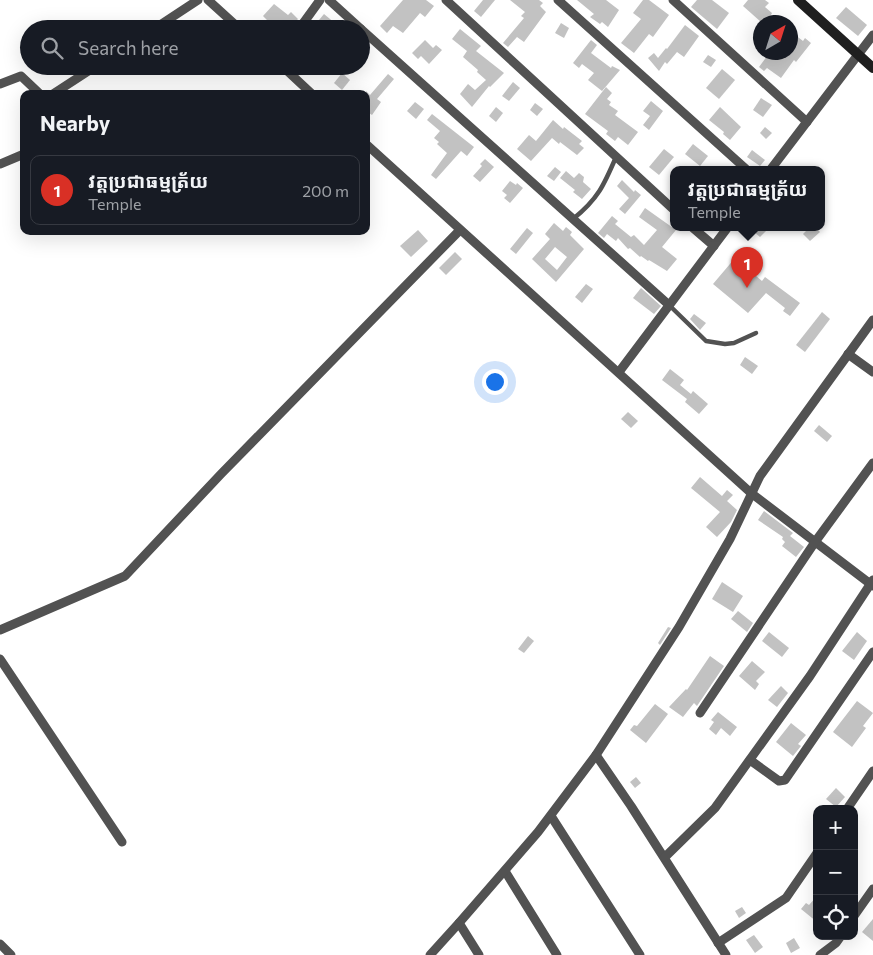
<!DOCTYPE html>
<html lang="en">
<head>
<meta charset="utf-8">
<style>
  :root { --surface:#171b24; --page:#242831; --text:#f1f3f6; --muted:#9ea1a6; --line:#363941; --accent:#d93025 }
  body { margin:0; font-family:Commissioner,"Noto Sans Khmer",sans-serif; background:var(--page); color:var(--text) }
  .controls { position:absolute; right:15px; bottom:15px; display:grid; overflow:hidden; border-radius:10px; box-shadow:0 5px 20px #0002 }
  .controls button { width:45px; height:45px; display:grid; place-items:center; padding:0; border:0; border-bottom:1px solid var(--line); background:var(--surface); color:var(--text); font:25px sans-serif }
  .compass { position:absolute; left:753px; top:15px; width:45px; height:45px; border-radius:50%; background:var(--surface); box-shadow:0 5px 20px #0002; rotate:39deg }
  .you { position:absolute; left:494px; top:381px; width:18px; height:18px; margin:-12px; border:4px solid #fff; border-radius:50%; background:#1a73e8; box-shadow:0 0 0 8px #1a73e833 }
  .badge { display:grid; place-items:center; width:32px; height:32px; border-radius:50%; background:var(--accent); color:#fff; font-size:16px; font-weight:700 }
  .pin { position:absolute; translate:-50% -41px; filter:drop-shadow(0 1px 2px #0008) }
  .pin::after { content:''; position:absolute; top:26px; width:18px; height:15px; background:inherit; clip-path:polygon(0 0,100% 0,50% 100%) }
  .popup { position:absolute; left:670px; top:166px; width:155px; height:65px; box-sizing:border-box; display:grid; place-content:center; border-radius:10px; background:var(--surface); filter:drop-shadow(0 1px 4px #0005); font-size:16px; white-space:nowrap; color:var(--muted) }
  .popup b { font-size:19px; color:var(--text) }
  .popup::after { content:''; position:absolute; left:50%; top:100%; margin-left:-10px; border:10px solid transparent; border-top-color:var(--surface) }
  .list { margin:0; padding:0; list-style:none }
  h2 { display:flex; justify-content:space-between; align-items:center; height:65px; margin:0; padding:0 20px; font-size:21px }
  h2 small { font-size:16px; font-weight:400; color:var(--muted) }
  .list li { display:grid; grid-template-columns:32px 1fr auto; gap:15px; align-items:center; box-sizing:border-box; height:70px; margin:0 10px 10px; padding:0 10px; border:1px solid var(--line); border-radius:10px }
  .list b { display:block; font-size:19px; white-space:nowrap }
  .list p { margin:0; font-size:16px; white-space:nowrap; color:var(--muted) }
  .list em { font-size:16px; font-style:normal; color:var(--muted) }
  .icon { flex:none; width:28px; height:28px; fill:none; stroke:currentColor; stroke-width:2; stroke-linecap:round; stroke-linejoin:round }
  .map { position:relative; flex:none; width:873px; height:955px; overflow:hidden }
  .search { position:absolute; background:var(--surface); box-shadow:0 5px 20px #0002; left:20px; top:20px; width:350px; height:55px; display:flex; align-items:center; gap:12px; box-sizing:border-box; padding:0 18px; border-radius:28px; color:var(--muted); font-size:19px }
  .panel { position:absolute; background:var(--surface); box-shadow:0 5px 20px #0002; left:20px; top:90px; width:350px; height:145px; border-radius:10px }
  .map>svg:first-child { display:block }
  .building { fill:#c2c2c2; fill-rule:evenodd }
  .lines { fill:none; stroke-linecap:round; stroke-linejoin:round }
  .lane { stroke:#525252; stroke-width:4.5 }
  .street { stroke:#525252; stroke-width:9 }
  .secondary { stroke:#1f1f1f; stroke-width:10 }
</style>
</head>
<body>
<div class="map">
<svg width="873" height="955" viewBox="0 0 873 955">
  <rect width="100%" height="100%" fill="#fff"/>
  <g class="building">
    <path d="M403 0H426L434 6 425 17 420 13 403 33 393 26 387 33 380 26Z"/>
    <path d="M483 0H495L481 17 474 11Z"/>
    <path d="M510 0H539L543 3 540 6 546 12 524 42 517 37 508 47 503 43 524 18 521 16 525 12Z"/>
    <path d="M577 0H606L619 10 608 27 602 22 600 24 590 17 594 14Z"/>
    <path d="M643 0H649L669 15 653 37 649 34 634 53 621 43 641 19 633 13Z"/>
    <path d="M697 0H712L729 13 717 29 691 7Z"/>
    <path d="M748 0H765L769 3 765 7 772 13 771 15 782 22H761L743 6Z"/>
    <path d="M274 4 288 15 291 12 298 19 289 29H265L270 23 263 16Z"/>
    <path d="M846 7 867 25 858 36 836 18Z"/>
    <path d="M324 14 342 29H330L319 20Z"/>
    <path d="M561 23 569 28 564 38 555 33Z"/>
    <path d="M685 25 699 36 684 57 677 52 667 64 665 62 659 71 648 58 654 53 658 58 666 48 667 49Z"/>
    <path d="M460 29 481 46 476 51 504 73 490 87 489 86 472 107 460 94 468 84 475 90 486 80 477 72 478 70 463 57 467 51 452 39Z"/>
    <path d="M790 31 803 41 805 38 811 43 796 62 794 60 781 78 767 68 764 71 759 67 770 52H790Z"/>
    <path d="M425 40 433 48 436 45 442 50 429 64 421 56 418 59 412 53Z"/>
    <path d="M591 40 597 45 591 53 611 68 612 66 620 70 602 91 588 80 594 73 582 64 579 68 573 63Z"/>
    <path d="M708 55 716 60 711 67 703 62Z"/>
    <path d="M722 69 735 80 719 99 706 88Z"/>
    <path d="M342 73 350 80 342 90 334 83Z"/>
    <path d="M388 74 394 79 377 99 381 102 372 115 366 111V91L370 95Z"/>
    <path d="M513 82 520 88 509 101 502 96Z"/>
    <path d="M606 87 612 93 607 99 611 102 609 105 618 111 615 115 638 132 628 145 618 137 615 141 606 134 608 131 585 114Z"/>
    <path d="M761 98 772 105 763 117 753 110Z"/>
    <path d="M651 101 663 111 649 130 643 125 650 116 643 111Z"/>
    <path d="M415 102 424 109 416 119 407 111Z"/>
    <path d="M535 103 543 109 537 116 530 110Z"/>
    <path d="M496 107 503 113 496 122 489 116Z"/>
    <path d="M720 107 741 127 730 140 723 134 724 132 709 120Z"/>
    <path d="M432 114 474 147 467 156 461 151 436 179 431 175 447 153 437 144 439 142 434 138 440 131 427 120Z"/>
    <path d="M553 120 563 129 564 127 582 141 579 144 584 148 577 155 560 142 559 144 552 138 531 161 517 149 529 135 536 141Z"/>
    <path d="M765 127 772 133 766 139 760 133Z"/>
    <path d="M693 144 708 156 700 166 685 154Z"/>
    <path d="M664 149 674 157 659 175 649 167Z"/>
    <path d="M752 150 765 160 760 166 747 157Z"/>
    <path d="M485 159 494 167 480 182 473 176 482 166 480 164Z"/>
    <path d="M555 167 561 172 554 181 547 176Z"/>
    <path d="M566 171 574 178 579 173 584 177 583 182 591 189 582 199 573 192 575 190 560 178Z"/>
    <path d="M622 180 634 192 635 190 641 195 625 214 619 209 629 198 617 186Z"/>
    <path d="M510 181 516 185 517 183 523 188 510 203 504 198 507 195 502 191Z"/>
    <path d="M645 208 676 230 662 247 677 259 667 271 649 260 648 261 641 256 640 257 630 248 628 249 618 238 616 241 607 234 604 238 598 233 612 216 618 221 615 224 631 237 634 235 644 245 657 230 639 217Z"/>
    <path d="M554 223 563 231 566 227 572 232 570 235 584 249 556 282 532 259 550 239 545 234ZM555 247 567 257 557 270 545 259Z"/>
    <path d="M748 227H770L760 237Z"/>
    <path d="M810 227H815L820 232 810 241 803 234Z"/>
    <path d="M527 228 533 233 516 254 510 249Z"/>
    <path d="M418 230 428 241 411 257 400 246Z"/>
    <path d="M455 252 462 259 446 275 439 268Z"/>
    <path d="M735 258 762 281 765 277 800 303 790 316 783 311 785 308 766 293 748 313 713 284Z"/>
    <path d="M586 284 593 289 582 303 575 297Z"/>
    <path d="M641 288 661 306 654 314 633 298Z"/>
    <path d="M822 312 830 319 805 352 796 345Z"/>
    <path d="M694 314 706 323 700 330 690 319Z"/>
    <path d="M745 357 758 366 752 374 740 365Z"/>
    <path d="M670 369 684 380 680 385 691 394 693 391 708 404 699 414 685 402 687 399 662 380Z"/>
    <path d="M628 412 638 421 631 428 621 419Z"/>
    <path d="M819 425 832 436 827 442 814 431Z"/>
    <path d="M700 477 722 496 727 490 733 495 727 501 737 510 731 522 717 537 706 527 720 512 691 488Z"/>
    <path d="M764 511 793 533 790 536 804 547 796 557 782 546 785 542 782 539 783 537 758 520Z"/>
    <path d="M722 582 743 596 733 612 712 599Z"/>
    <path d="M738 611 753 623 747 632 731 619Z"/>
    <path d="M668 627 671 628 660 645 658 643Z"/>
    <path d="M769 632 789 648 782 657 762 641Z"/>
    <path d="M857 632 867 641 854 660 842 651Z"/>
    <path d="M528 636 534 641 524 653 518 649Z"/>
    <path d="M710 656 724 666 697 706 694 703 683 717 669 707 686 689 687 690Z"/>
    <path d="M752 661 765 672 756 681 759 684 755 690 739 676Z"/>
    <path d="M781 686 788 693 777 707 768 700Z"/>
    <path d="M857 701 873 713 863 726 866 728 852 747 833 732Z"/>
    <path d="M655 704 668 714 646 743 630 730 634 725 637 726Z"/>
    <path d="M718 712 737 727 730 736 721 728 716 735 709 729 714 722 711 720Z"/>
    <path d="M791 723 806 735 798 744 801 746 793 756 776 742Z"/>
    <path d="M636 777 641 783 635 788 630 782Z"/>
    <path d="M836 788 845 797 836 807 826 799Z"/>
    <path d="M817 896V922L801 909 806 903 809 905Z"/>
    <path d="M742 907 746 913 739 918 735 911Z"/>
    <path d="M873 919V941L862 932Z"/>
    <path d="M754 935 763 947 755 953 746 940Z"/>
    <path d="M794 938 800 948 791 953 786 943Z"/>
  </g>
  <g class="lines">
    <g class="lane">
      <path d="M573 219C598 199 604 185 616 157"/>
      <path d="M669 305 706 341 725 344 734 343 756 333"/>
    </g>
    <g class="street">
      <path d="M208 0 240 29"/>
      <path d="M329 0 361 29"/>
      <path d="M446 0 673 209"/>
      <path d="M558 0 746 169"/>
      <path d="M673 0 807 122"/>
      <path d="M154 29 198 0"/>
      <path d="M299 29 320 0"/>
      <path d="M361 29 669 305"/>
      <path d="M282 66 312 94"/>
      <path d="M0 84 21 76 40 94"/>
      <path d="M53 94 96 66"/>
      <path d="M366 144 751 493 873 586"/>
      <path d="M0 164 24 154"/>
      <path d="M771 169 873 35"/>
      <path d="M692 227 714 246"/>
      <path d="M848 354 873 372"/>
      <path d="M619 372 728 227"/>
      <path d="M0 630 125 576 221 474 460 230"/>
      <path d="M0 659 122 842"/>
      <path d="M700 713 815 542 873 463"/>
      <path d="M596 755 631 806 726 955"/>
      <path d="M750 760 779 781 785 780 873 652"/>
      <path d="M847 809 873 771"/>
      <path d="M551 816 640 955"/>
      <path d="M665 857 715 808 810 676 873 580"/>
      <path d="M505 871 557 955"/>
      <path d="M854 916 873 889"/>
      <path d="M459 923 479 955"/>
      <path d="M718 943 786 898 817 853"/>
      <path d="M0 944 11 955"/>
      <path d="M430 955 459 923 538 832 596 755 679 627 730 539 760 476 873 320"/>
      <path d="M820 955 836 943 841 936"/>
    </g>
    <path class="secondary" d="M798 0 873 68"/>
  </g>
</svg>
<div class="controls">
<button>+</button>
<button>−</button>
<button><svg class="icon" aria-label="locate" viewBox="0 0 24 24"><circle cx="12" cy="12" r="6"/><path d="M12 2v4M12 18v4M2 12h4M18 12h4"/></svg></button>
</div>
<svg class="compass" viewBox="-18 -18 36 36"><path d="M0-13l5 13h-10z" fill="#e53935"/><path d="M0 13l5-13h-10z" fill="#9ea1a6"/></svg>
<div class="you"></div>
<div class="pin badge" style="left:747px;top:288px">1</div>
<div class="popup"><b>វត្តប្រជាធម្មត្រ័យ</b>Temple</div>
<div class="search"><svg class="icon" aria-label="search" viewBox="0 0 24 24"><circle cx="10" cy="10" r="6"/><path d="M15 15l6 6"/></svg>Search here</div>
<section class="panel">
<h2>Nearby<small></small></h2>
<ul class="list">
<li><span class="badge">1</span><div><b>វត្តប្រជាធម្មត្រ័យ</b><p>Temple</p></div><em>200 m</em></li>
</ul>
</section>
</div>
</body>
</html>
